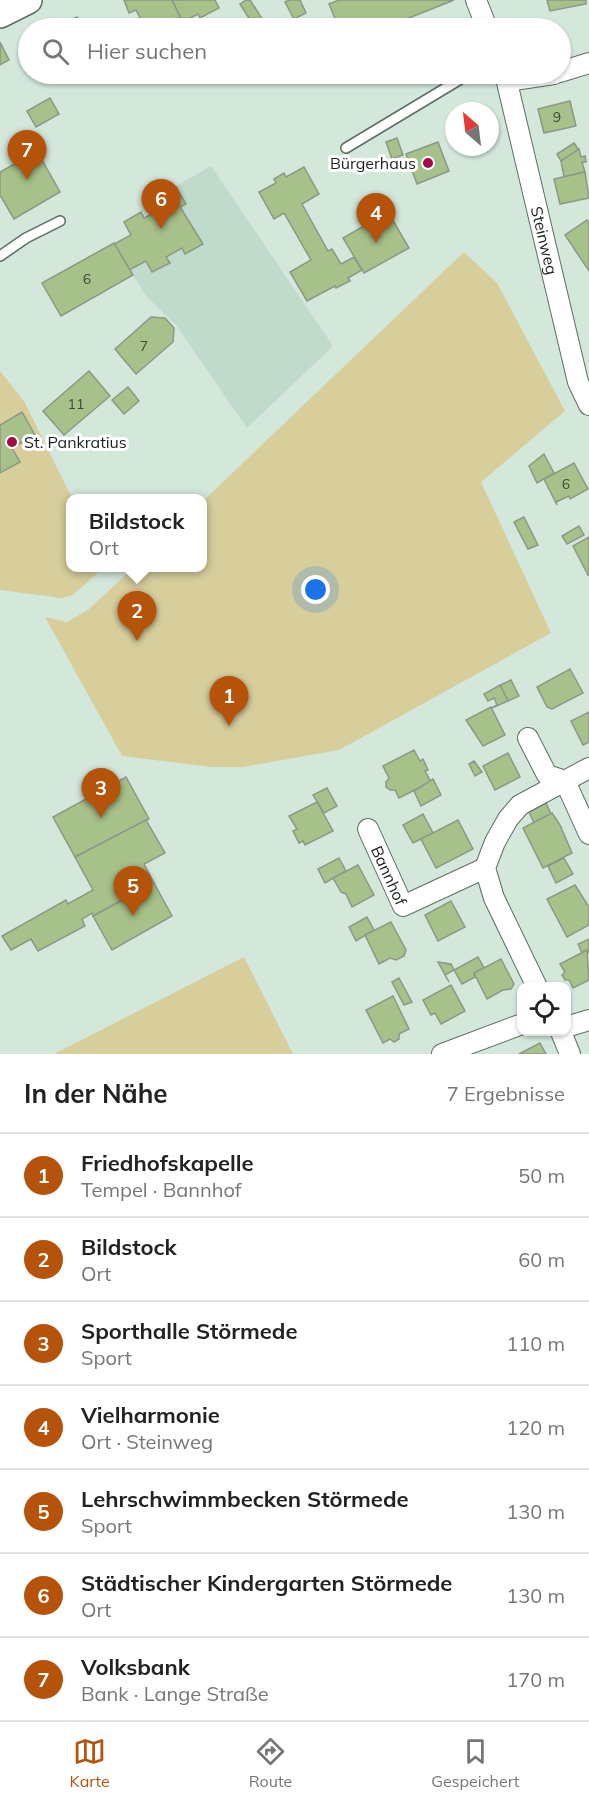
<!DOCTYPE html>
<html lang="de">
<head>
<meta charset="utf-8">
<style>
  :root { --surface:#fff; --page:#f6f6f6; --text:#222; --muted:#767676; --line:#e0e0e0; --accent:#b45309 }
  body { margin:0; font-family:Mulish,sans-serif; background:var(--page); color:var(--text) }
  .controls { position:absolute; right:18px; bottom:18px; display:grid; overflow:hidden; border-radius:12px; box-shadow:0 2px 4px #0004 }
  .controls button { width:54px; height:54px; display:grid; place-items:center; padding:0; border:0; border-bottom:2px solid var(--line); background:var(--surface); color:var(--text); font:30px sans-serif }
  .compass { position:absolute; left:445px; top:102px; width:54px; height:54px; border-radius:50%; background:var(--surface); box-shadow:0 2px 4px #0004; rotate:332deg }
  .you { position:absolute; left:316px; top:590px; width:21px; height:21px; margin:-15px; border:4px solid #fff; border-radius:50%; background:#1a73e8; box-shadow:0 0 0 9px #1a73e833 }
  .badge { display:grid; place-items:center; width:39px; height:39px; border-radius:50%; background:var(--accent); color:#fff; font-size:20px; font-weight:700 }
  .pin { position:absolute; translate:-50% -50px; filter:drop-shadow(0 2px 3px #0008) }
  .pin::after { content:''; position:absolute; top:32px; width:21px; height:18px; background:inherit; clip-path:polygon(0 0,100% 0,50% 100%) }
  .popup { position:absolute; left:66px; top:494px; width:141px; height:78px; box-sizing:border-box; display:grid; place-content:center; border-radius:12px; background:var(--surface); filter:drop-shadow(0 2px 4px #0005); font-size:20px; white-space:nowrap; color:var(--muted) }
  .popup b { font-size:22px; color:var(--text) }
  .popup::after { content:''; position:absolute; left:50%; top:100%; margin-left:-12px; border:12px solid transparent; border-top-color:var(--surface) }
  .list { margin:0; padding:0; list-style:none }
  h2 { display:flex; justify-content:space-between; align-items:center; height:78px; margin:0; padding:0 24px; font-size:26px }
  h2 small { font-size:20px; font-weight:400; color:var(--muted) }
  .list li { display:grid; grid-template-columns:39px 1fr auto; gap:18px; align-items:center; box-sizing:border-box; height:84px; padding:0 24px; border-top:2px solid var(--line) }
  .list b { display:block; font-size:22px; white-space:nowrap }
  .list p { margin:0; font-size:20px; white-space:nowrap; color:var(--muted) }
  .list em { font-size:20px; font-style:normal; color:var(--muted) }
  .icon { flex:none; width:33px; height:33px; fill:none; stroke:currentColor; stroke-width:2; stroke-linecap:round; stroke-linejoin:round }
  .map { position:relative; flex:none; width:589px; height:1054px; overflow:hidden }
  .search { position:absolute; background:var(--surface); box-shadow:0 2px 4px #0004; left:18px; right:18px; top:18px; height:66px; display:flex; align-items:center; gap:15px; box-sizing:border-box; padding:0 21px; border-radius:33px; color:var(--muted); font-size:22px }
  .sheet { height:666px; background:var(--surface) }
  nav { display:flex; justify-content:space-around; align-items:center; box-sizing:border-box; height:84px; border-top:2px solid var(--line); background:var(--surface); font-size:16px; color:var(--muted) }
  nav a { display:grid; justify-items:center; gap:3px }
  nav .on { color:var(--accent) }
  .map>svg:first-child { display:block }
  .built { fill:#c0dacb }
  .green { fill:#d7ce9c }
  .building { fill:#a7c18a; stroke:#8e9786; stroke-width:1.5 }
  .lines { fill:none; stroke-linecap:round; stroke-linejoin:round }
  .lane-casing { stroke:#5d6e63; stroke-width:12 }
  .street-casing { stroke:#5d6e63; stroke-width:22 }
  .secondary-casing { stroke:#5d6e63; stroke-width:30 }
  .lane { stroke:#fff; stroke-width:9 }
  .street { stroke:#fff; stroke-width:20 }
  .secondary { stroke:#fff; stroke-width:27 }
  .poi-dot { fill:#a40b43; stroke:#fff; stroke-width:2 }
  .labels { text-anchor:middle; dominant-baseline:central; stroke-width:6; stroke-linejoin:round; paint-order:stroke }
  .number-label { font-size:14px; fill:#3d4938 }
  .poi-label { font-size:16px; fill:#1a211d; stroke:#fff; text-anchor:end }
  .street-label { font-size:16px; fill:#1a211d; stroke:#fff }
</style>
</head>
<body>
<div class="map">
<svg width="589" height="1054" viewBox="0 0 589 1054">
  <rect width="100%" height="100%" fill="#d3e7db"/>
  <path class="built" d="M211 166 333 346 247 428 176 325 146 296 114 244 131 235 124 222 141 212 145 218 160 210 154 199Z"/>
  <g class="green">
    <path d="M464 252 497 283 565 411 481 482 551 633 339 750 243 767H211L122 756 45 617 67 622 88 610 133 568H203V501Z"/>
    <path d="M0 371 24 401 72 498 71 568H103L73 595 62 598 0 590Z"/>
    <path d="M244 957 293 1054H56V1053Z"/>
  </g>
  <g class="building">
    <path d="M124 0H172L185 27 181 28H145L136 10 129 13Z"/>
    <path d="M172 0H215L219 8 200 18 198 14 183 22Z"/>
    <path d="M246 0H250L268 28H255L240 4Z"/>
    <path d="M289 0H300L306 13 294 19 285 2Z"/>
    <path d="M339 0H454L384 28H339L329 4Z"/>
    <path d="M547 0H586V4L550 11Z"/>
    <path d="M77 17 83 28H56Z"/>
    <path d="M0 42 9 60 0 65Z"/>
    <path d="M50 98 59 114 36 127 27 111Z"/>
    <path d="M570 101 576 126 544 133 538 109Z"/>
    <path d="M397 138 403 155 392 159 386 142Z"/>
    <path d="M438 142 449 171 417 184 406 154Z"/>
    <path d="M574 143 579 150 561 161 557 154Z"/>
    <path d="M579 149 581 157 585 156 586 162H582L585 172 564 177 561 161Z"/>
    <path d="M37 151 60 192 14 219 0 195V172Z"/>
    <path d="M304 167 319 194 302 204 328 251 332 249 341 264 354 257 362 270 348 278 350 281 336 288 335 286 307 301 290 272 311 260 284 213 274 219 259 192 276 183 274 179 284 173 286 177Z"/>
    <path d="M585 172 589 198 560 204 554 179Z"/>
    <path d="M176 187 186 204 180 207 203 244 185 254 182 248 166 257 170 263 152 272 146 261 129 270 114 244 131 235 124 222 141 212 144 218 160 210 154 199Z"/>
    <path d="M388 212 409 248 364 273 343 238Z"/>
    <path d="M587 220 589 223V271L565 235Z"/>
    <path d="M114 243 133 275 61 316 42 283Z"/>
    <path d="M151 317 165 318 174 328 173 342 136 374 115 349Z"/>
    <path d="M89 371 110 396 64 435 43 411Z"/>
    <path d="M128 387 139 401 124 414 112 400Z"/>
    <path d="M22 412 35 435 12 448 20 462 0 473V425Z"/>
    <path d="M544 454 554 473 537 483 529 466Z"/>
    <path d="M574 463 588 489 570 499 569 496 556 502 557 505 544 479Z"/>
    <path d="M524 517 538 545 528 549 514 522Z"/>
    <path d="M579 526 584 535 567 544 562 536Z"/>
    <path d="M589 537V575H588L573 546Z"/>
    <path d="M570 669 583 693 552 709 547 707 537 687Z"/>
    <path d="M511 680 519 696 508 701 500 685Z"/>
    <path d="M500 685 508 701 492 708 497 705 494 698 488 701 484 694Z"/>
    <path d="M491 707 505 735 483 746 466 720Z"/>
    <path d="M589 712V742L583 745 571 721Z"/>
    <path d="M414 750 420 761 423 759 428 770 425 771 431 782 399 798 395 790H390L386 787V782L389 778 383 766Z"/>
    <path d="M508 753 520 777 495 790 483 766Z"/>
    <path d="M474 761 482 772 475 776 469 764Z"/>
    <path d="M126 777 149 819 75 857 53 817Z"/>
    <path d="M433 779 441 795 421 806 414 791Z"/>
    <path d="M327 788 337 806 324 813 313 795Z"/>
    <path d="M317 802 333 831 305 845 303 841 299 843 293 831 297 829 289 816Z"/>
    <path d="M546 803 551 814 534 823 529 812Z"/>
    <path d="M552 813 560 825 572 853 543 868 523 828Z"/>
    <path d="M423 814 433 833 413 843 403 825Z"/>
    <path d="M146 820 165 853 144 864 154 883 93 916 92 913 82 919 85 926 38 951 31 939 11 950 2 936 66 900 68 904 93 890 75 857Z"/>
    <path d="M458 820 473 849 436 868 421 839Z"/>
    <path d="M339 858 346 871 325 883 318 869Z"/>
    <path d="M564 858 573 874 556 883 548 866Z"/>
    <path d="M358 865 374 895 352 907 346 894 341 892 333 878Z"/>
    <path d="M154 883 172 916 112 950 93 916Z"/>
    <path d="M575 885 589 907V925L567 937 547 899Z"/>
    <path d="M451 901 465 927 438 941 425 915Z"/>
    <path d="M367 917 374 930 356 941 349 927Z"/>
    <path d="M391 922 406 950 404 956 396 960 390 958 379 964 365 935Z"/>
    <path d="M589 939V953L587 950 582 953 578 944Z"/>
    <path d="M587 950 589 980 573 988 569 980H565L562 975 565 972 560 964Z"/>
    <path d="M478 957 484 968 474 973 475 977 462 984 454 970Z"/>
    <path d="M501 959 514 984 511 989 503 990 487 999 474 973Z"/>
    <path d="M438 962 451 964 454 970 445 975 449 982Z"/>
    <path d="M399 978 412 1002 404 1005 392 982Z"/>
    <path d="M451 985 465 1011 441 1024 435 1013 431 1015 423 1000Z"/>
    <path d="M393 996 409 1029 399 1034V1039L394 1042 390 1039 383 1043 366 1010Z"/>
    <path d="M540 1043 546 1054H519Z"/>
  </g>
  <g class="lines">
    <defs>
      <g id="lane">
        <path d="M346 148 469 74"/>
        <path d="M0 256 26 238 60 221"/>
      </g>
      <g id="street">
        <path d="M476 0 487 28"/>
        <path d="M560 72 589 63"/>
        <path id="s1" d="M505 74 578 382 589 405"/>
        <path d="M507 81 554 74"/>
        <path d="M528 738 547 775 565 781 589 834"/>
        <path id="s2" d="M368 829 403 906 485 868"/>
        <path d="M537 987 494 898 485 868 495 842 508 819 520 805 589 768"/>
        <path d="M566 1027 589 1020"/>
        <path d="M561 1032 570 1054"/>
        <path d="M442 1054 522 1024"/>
      </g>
      <path id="secondary" d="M0 14 28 0"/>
    </defs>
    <use href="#lane" class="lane-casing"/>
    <use href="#street" class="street-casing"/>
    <use href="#secondary" class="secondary-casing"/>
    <use href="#lane" class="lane"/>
    <use href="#street" class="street"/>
    <use href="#secondary" class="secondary"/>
  </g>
  <g class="poi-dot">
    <circle cx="428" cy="163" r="6"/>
    <circle cx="12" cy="442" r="6"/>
  </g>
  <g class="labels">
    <g class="number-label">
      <text x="557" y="117">9</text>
      <text x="87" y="279">6</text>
      <text x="144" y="346">7</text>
      <text x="76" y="404">11</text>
      <text x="566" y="484">6</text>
    </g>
    <g class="poi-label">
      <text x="416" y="163">Bürgerhaus</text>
      <text x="24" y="442" text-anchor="start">St. Pankratius</text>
    </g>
    <g class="street-label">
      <text stroke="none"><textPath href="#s1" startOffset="171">Steinweg</textPath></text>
      <text stroke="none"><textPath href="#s2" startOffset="51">Bannhof</textPath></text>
    </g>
  </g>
</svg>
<div class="controls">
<button><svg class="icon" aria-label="locate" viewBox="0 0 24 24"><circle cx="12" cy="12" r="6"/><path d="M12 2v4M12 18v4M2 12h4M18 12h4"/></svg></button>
</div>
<svg class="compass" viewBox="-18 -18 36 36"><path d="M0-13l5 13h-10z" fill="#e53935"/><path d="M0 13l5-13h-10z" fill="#767676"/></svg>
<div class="you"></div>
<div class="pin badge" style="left:229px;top:726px">1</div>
<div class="pin badge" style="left:137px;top:641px">2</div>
<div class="popup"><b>Bildstock</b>Ort</div>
<div class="pin badge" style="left:101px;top:818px">3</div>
<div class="pin badge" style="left:376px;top:243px">4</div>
<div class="pin badge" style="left:133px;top:916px">5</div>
<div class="pin badge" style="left:161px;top:229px">6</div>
<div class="pin badge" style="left:27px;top:180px">7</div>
<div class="search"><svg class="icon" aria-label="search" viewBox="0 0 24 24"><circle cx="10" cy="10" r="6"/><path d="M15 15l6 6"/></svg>Hier suchen</div>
</div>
<section class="sheet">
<h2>In der Nähe<small>7 Ergebnisse</small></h2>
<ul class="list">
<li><span class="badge">1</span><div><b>Friedhofskapelle</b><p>Tempel · Bannhof</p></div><em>50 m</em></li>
<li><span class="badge">2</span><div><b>Bildstock</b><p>Ort</p></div><em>60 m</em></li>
<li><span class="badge">3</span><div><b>Sporthalle Störmede</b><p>Sport</p></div><em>110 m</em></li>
<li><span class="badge">4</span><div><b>Vielharmonie</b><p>Ort · Steinweg</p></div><em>120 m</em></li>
<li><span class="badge">5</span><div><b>Lehrschwimmbecken Störmede</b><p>Sport</p></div><em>130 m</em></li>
<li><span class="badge">6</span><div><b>Städtischer Kindergarten Störmede</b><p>Ort</p></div><em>130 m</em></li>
<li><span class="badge">7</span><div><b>Volksbank</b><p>Bank · Lange Straße</p></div><em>170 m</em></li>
</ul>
</section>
<nav>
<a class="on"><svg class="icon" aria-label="map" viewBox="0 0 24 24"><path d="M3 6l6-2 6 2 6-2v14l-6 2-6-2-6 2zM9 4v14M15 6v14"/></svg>Karte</a>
<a><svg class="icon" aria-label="directions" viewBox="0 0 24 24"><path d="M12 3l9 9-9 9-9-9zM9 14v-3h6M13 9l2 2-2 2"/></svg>Route</a>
<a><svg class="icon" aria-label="saved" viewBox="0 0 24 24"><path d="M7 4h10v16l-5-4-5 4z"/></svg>Gespeichert</a>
</nav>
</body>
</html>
